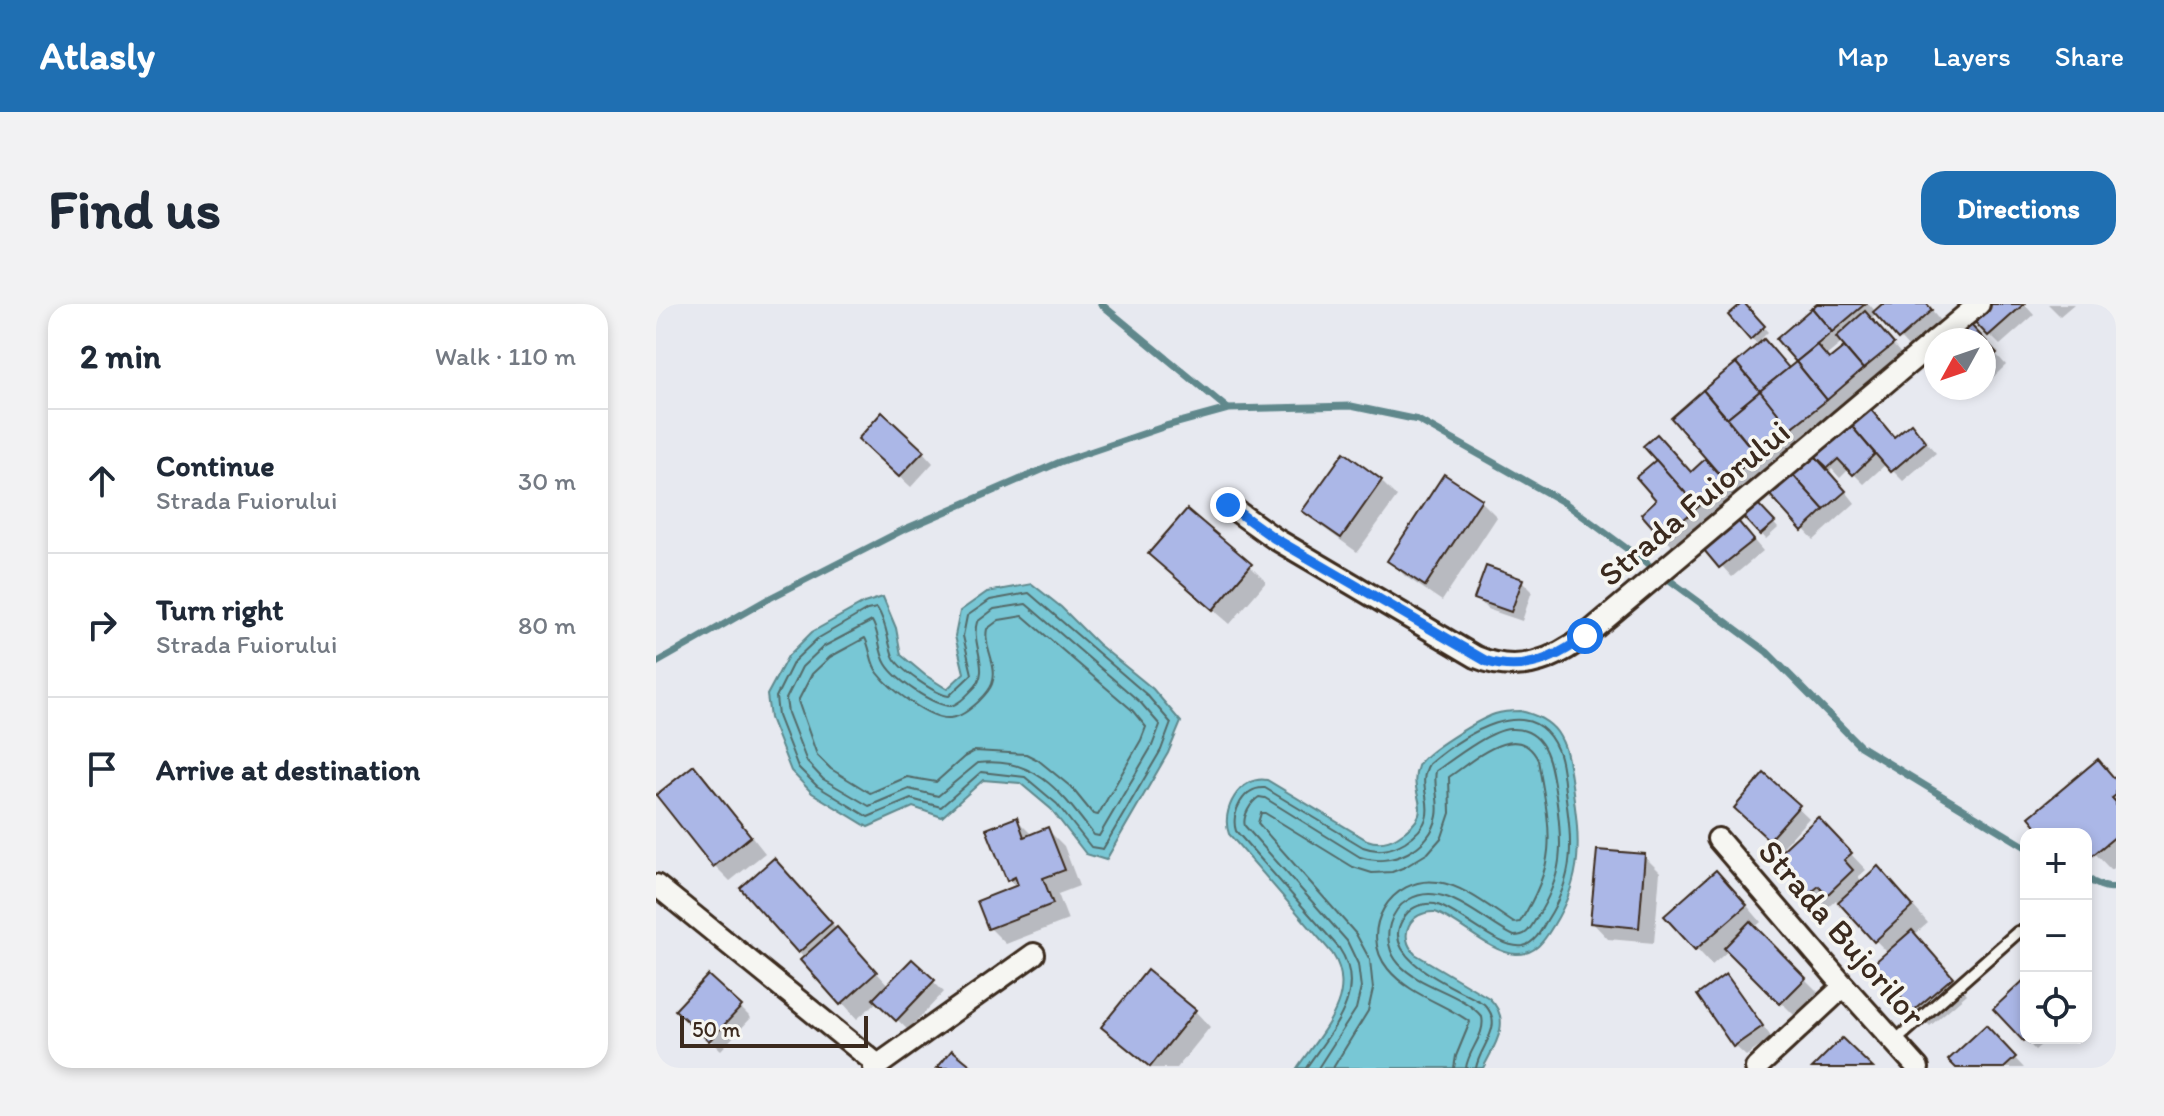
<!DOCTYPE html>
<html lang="en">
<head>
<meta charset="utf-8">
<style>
  :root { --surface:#fff; --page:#f2f2f3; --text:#1f2937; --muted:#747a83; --line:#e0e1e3; --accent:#1f6fb2 }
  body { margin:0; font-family:Itim,sans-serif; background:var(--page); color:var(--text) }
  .controls { position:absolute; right:24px; bottom:24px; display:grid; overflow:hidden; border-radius:16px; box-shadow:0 4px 12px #0003 }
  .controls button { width:72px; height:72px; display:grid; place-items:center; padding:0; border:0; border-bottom:2px solid var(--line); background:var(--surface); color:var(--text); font:40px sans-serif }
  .compass { position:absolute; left:1268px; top:24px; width:72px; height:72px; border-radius:50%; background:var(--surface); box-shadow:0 4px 12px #0003; rotate:230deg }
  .scale { position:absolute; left:24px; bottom:20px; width:188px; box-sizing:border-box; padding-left:8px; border:4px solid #3b2a1e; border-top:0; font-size:22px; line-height:28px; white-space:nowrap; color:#3b2a1e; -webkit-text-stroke:6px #f6f6f2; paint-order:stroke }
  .stop { position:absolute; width:24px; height:24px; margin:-18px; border:6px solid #1a73e8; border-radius:50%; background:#fff }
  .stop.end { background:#1a73e8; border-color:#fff; box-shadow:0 2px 8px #0008 }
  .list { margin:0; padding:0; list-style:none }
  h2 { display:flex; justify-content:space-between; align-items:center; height:104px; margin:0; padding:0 32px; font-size:34px }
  h2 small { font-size:26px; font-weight:400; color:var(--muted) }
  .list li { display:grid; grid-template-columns:52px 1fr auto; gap:24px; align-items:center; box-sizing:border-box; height:144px; padding:0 32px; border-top:2px solid var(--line) }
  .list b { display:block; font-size:30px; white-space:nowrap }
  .list p { margin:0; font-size:26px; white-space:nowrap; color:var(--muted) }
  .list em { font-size:26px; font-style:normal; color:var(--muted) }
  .icon { flex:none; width:44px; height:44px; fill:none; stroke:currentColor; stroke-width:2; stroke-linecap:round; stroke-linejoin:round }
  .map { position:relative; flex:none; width:1460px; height:764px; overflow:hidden; border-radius:24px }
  header { display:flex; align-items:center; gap:48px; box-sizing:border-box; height:112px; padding:0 40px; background:var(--accent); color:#fff }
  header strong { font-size:38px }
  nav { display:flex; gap:44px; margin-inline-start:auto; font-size:28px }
  .intro { display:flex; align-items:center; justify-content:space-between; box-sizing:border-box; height:192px; padding:0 48px }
  h1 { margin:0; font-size:56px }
  .button { padding:20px 36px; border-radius:24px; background:var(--accent); color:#fff; font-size:28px; font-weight:700 }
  main { display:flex; gap:48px; padding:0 48px }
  aside { flex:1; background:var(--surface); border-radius:24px; box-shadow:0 4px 12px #0003 }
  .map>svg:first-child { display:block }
  .water { fill:#78c7d5; stroke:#60888c; stroke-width:2 }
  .shadow { fill:#0003; fill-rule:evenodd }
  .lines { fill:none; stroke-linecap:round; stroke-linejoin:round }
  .shore { stroke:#536967; stroke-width:2 }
  .stream { stroke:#60888c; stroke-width:7 }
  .building { fill:#abb7e7; stroke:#3b2a1e; stroke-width:2 }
  .service-casing { stroke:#3b2a1e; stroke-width:16 }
  .minor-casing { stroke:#3b2a1e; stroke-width:26 }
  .service { stroke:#f6f6f2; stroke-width:10 }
  .minor { stroke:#f6f6f2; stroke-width:20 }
  .route { stroke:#1a73e8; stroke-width:10 }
  .labels { text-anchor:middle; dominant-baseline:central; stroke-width:7; stroke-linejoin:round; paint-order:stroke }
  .street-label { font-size:34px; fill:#3b2a1e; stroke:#f6f6f2 }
</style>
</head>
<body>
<header>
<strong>Atlasly</strong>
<nav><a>Map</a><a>Layers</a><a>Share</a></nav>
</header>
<div class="intro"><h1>Find us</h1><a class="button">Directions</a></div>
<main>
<aside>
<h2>2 min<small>Walk · 110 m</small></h2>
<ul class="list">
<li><svg class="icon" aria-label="ahead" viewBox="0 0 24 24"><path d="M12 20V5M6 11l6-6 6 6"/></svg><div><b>Continue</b><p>Strada Fuiorului</p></div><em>30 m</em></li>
<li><svg class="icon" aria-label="right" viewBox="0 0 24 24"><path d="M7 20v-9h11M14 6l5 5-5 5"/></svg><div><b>Turn right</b><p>Strada Fuiorului</p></div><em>80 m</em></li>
<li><svg class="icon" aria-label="arrive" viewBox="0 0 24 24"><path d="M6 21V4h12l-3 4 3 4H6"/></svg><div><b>Arrive at destination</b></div></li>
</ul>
</aside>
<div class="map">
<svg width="1460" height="764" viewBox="0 0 1460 764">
  <rect width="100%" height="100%" fill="#e7e9f0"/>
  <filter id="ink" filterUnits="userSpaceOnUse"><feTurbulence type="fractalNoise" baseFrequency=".0125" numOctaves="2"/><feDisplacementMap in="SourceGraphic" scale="16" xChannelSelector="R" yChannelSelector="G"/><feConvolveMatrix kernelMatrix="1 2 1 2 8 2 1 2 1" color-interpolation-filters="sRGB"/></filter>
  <g filter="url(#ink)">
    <g class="water">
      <path d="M376 280 405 303 442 340 497 385 525 418 512 449 450 556 430 550 395 505 364 479 327 476 286 513 257 503 212 523 156 489 135 467 114 414 111 391 132 352 156 328 208 299 227 293 240 324 245 351 269 371 291 385 308 369 299 332 304 307 331 288Z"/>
      <path d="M864 407C878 410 892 416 901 428 912 444 913 462 916 481 924 537 928 572 897 622 888 637 879 651 860 650 834 649 804 617 779 608 754 607 741 631 759 650L833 694C857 716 839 741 827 764H641C664 730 704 691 676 649L573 530C564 507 584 471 611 476L711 536C722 540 731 539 741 533 785 506 750 493 762 462 768 448 824 415 839 410 848 407 856 407 864 407Z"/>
    </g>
    <g class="shadow">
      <path d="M1164 0H1213L1220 8 1226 0H1270L1285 18 1254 45 1221 9 1214 15 1247 52 1110 162 1115 168 1087 192 1082 187 1018 244 987 210 1035 170 1061 165 1018 115 1103 42 1095 34 1087 1 1112 28 1105 35 1134 65 1143 58 1123 35ZM1187 38 1191 43 1174 57 1170 52ZM1107 143 1110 146 1069 181V176Z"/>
      <path d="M1338 0H1368L1378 11 1344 41 1334 31Z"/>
      <path d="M1392 0H1418L1404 12Z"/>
      <path d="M1328 37 1350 61 1328 82Z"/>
      <path d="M1311 84H1325L1318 91Z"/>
      <path d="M1211 104 1239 135 1265 132 1280 149 1247 177 1230 160 1208 180 1193 165 1184 174 1176 165 1174 167 1199 199 1158 236 1116 191Z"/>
      <path d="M215 146 267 148 277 159 255 183Z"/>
      <path d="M789 173 825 197 841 213 786 297 749 272 733 256Z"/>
      <path d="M725 177 741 193 701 248 665 222 649 206Z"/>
      <path d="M1102 202 1122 224 1110 235 1090 213Z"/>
      <path d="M1093 231 1107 247 1076 273 1051 246Z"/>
      <path d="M594 262 610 278 574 320 511 266Z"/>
      <path d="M865 276 876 287 866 317 831 305 821 294Z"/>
      <path d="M1442 457 1460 476V561L1455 566 1430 540V530H1390Z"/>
      <path d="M38 464 54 480 109 549 74 577 58 561Z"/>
      <path d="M1109 472 1153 514 1125 545 1091 514Z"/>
      <path d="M360 515 377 532 392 526 408 542 423 582 402 590 412 616 350 640 334 624 361 584 353 576Z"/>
      <path d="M1178 532 1210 566 1202 573 1207 578 1238 580 1272 619 1258 631 1311 690 1274 722 1258 706 1232 649 1180 596 1170 605 1121 554Z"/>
      <path d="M988 552 1004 568 998 639 952 635 936 618Z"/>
      <path d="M133 572 233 682 256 657 288 688 252 726 222 697 201 715 87 584Z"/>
      <path d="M1076 584 1105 618 1098 624 1165 691 1141 714 1073 646 1056 661 1011 612Z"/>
      <path d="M1070 672 1116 734 1090 752 1079 742Z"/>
      <path d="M1369 678 1370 734H1393L1379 746 1340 705Z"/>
      <path d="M84 703 95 714 65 746 33 717Z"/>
      <path d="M539 707 554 723 521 764H494L447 723Z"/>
      <path d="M1330 723 1368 764H1302Z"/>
    </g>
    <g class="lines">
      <g class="shore">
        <path d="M373 289 491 391 515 419 505 446 447 545 435 543 401 500 369 473 325 468 285 503 255 495 212 513 161 482 142 463 122 412 120 393 138 357 161 335 211 306 221 304C231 319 231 336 237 352 242 365 279 390 293 392L316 370 307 332 311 312 334 296Z"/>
        <path d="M370 300 484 398 504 421 496 442 443 532 438 531C406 490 381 452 322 459L282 492 253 485 213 502 167 475 151 458 132 409 130 395 146 363 167 343 216 317C224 330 222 347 230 360 239 375 277 402 295 402 304 399 309 393 316 386 337 367 314 341 321 318L338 305Z"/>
        <path d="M367 312 476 406 490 423 485 436 442 511 437 510 415 483 382 456 370 450 319 447 308 453 280 478 251 473 214 489 175 465 161 451 142 397 156 370 174 353 209 334C215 345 214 359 222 369 234 385 274 416 294 414 305 413 313 406 321 399 327 393 333 388 336 380 343 361 327 343 331 325L343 316Z"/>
        <path d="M650 764C675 727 713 688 683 644L580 527C574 509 588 482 609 484L707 543C723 549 735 546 749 538 793 509 756 488 773 460 805 433 875 384 901 445 907 457 907 473 909 487 916 538 920 571 891 616 885 627 879 639 867 642 843 646 804 607 779 600 766 599 754 603 747 615 721 655 802 684 828 700 850 722 824 741 820 764"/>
        <path d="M662 764 700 705 705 684 702 660 691 637 589 522C586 513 595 498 603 493L609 494 704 553C734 564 775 545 781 512 784 497 777 482 780 467 797 455 834 426 854 425 893 423 895 464 900 492 907 542 908 571 880 615 874 625 871 632 858 632 827 618 788 574 752 596 743 601 737 610 734 620 730 633 733 649 743 660 765 684 805 688 826 713 830 731 812 746 810 764"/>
        <path d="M677 764 712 707 717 685 714 656 700 630 602 519 605 509H609L697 563 716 569 736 568 749 563 772 549 786 533 794 509 793 473C817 457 862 414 882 456 894 526 904 555 864 618L858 619C836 605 809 582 782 578 735 571 701 627 732 665 752 690 789 700 814 718L800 752 798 764"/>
      </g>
      <g class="stream">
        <path d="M445 0 572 105"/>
        <path d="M0 359 114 294 247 226 404 158 510 122 572 105 695 102 762 116 909 199 1111 348 1204 442 1370 543"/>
        <path d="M1430 573C1437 579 1451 586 1460 583"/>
      </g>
    </g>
    <g class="building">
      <path d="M1085 0H1089L1109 22 1094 36 1072 11Z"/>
      <path d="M1161 0H1209L1176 28 1156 4Z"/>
      <path d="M1226 0H1271L1276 6 1242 36 1217 8Z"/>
      <path d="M1335 0H1368L1332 32 1317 16Z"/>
      <path d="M1156 4 1176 28 1140 58 1120 35Z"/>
      <path d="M1209 7 1238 40 1207 65 1180 33Z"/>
      <path d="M1315 21 1341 49 1328 61V36H1299Z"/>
      <path d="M1108 35 1133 64 1104 87 1080 59Z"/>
      <path d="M1161 41 1173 55 1188 43 1207 65 1171 96 1140 58Z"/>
      <path d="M1140 58 1171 96 1134 125 1104 87Z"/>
      <path d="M1080 59 1104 87 1071 114 1047 86Z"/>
      <path d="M1047 86 1101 151 1070 178 1015 114Z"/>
      <path d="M1104 87 1134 125 1101 151 1071 114Z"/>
      <path d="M1211 101 1238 133 1255 119 1270 138 1235 168 1192 118Z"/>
      <path d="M226 108 268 147 243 173 202 135Z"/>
      <path d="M1192 118 1219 150 1197 171 1182 155 1172 164 1157 150Z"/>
      <path d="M1001 130 1035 168 1049 155 1070 178 1042 203 987 142Z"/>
      <path d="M688 148 726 176 685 234 646 207Z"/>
      <path d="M1157 150 1190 187 1168 206 1136 170Z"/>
      <path d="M1000 156 1042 203 1006 234 985 210 1000 196 980 173Z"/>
      <path d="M788 170 826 195 769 282 731 257Z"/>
      <path d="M1136 170 1168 206 1146 227 1113 190Z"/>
      <path d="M1102 200 1119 218 1104 231 1087 213Z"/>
      <path d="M531 205 596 260 557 306 492 250Z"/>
      <path d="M1082 217 1098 236 1063 264 1048 246Z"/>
      <path d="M830 262 867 275 855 308 818 295Z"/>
      <path d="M1442 455 1460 476V491L1456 494 1460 498V532L1437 551 1430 543V530H1419L1414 524 1407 530H1387L1373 513Z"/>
      <path d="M38 461 95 532 57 563 0 491Z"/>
      <path d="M1108 469 1144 501 1113 536 1078 504Z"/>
      <path d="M361 513 368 533 392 523 409 566 387 574 397 600 332 625 321 597 362 581 359 573 351 577 330 525Z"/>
      <path d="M1162 513 1196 549 1188 556 1197 566 1171 591 1163 582 1153 590 1118 554Z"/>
      <path d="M941 546 989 550 983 624 934 619Z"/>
      <path d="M118 554 176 619 142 649 84 584Z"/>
      <path d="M1222 562 1257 602 1218 638 1182 598Z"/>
      <path d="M1060 566 1091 601 1039 646 1008 612Z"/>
      <path d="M1094 617 1150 674 1124 700 1068 644Z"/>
      <path d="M181 623 221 668 184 701 144 656Z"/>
      <path d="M1256 626 1297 673 1257 707 1217 660Z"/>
      <path d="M256 655 279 676 240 717 217 695Z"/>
      <path d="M491 666 540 706 494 763 445 723Z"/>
      <path d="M1070 670 1107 722 1077 743 1041 691Z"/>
      <path d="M52 671 86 702 53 737 19 706Z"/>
      <path d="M1369 675 1371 734 1367 737 1337 705Z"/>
      <path d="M1330 721 1360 753 1348 764H1300L1292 756Z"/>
      <path d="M1186 734 1217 764H1156Z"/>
      <path d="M296 746 318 764H281Z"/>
    </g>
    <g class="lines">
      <defs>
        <path id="service" d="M1238 738 1362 628"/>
        <g id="minor">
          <path d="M1280 36 1323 0"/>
          <path d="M572 201 618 234 820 353C860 370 896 358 929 332L1280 36"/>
          <path d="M1062 535 1188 682 1262 764"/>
          <path d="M0 581 222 761"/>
          <path d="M218 764 378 650"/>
          <path d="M1100 764 1188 682"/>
        </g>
      </defs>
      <use href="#service" class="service-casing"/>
      <use href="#minor" class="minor-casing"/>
      <use href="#service" class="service"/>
      <use href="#minor" class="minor"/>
    </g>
  </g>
  <g class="lines" filter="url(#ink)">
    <path class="route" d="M572 201 618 234 830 357C867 369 900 355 929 332"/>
  </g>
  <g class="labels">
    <g class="street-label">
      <text transform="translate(1038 199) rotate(-40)">Strada Fuiorului</text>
      <text transform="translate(1186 629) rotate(49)">Strada Bujorilor</text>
    </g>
  </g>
</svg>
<div class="controls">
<button>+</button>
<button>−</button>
<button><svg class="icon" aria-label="locate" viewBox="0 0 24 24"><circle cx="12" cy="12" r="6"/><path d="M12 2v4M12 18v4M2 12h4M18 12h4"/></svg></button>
</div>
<svg class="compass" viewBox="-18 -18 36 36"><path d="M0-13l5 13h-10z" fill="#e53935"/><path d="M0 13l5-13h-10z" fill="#747a83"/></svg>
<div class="scale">50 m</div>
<div class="stop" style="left:929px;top:332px"></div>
<div class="stop end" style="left:572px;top:201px"></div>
</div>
</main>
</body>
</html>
